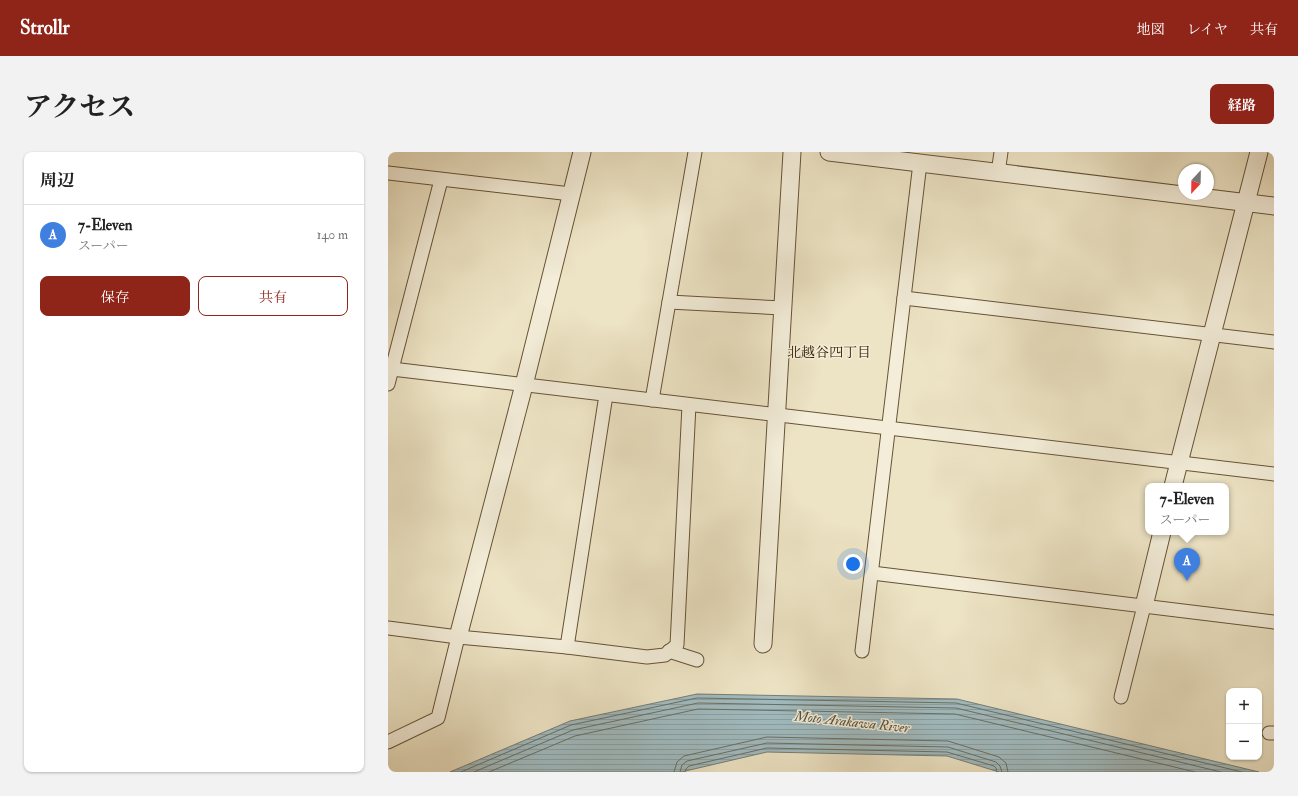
<!DOCTYPE html>
<html lang="ja">
<head>
<meta charset="utf-8">
<style>
  :root { --surface:#fff; --page:#f2f2f2; --text:#222; --muted:#767676; --line:#e0e0e0; --accent:#8f2418 }
  body { margin:0; font-family:"IM FELL Double Pica","Noto Serif JP",serif; background:var(--page); color:var(--text) }
  .controls { position:absolute; right:12px; bottom:12px; display:grid; overflow:hidden; border-radius:8px; box-shadow:0 1px 3px #0004 }
  .controls button { width:36px; height:36px; display:grid; place-items:center; padding:0; border:0; border-bottom:1px solid var(--line); background:var(--surface); color:var(--text); font:20px sans-serif }
  .compass { position:absolute; left:790px; top:12px; width:36px; height:36px; border-radius:50%; background:var(--surface); box-shadow:0 1px 3px #0004; rotate:202deg }
  .you { position:absolute; left:465px; top:412px; width:14px; height:14px; margin:-10px; border:3px solid #fff; border-radius:50%; background:#1a73e8; box-shadow:0 0 0 6px #1a73e833 }
  .badge { display:grid; place-items:center; width:26px; height:26px; border-radius:50%; background:var(--accent); color:#fff; font-size:13px; font-weight:700 }
  .pin { position:absolute; translate:-50% -33px; filter:drop-shadow(0 1px 2px #0008) }
  .pin::after { content:''; position:absolute; top:21px; width:14px; height:12px; background:inherit; clip-path:polygon(0 0,100% 0,50% 100%) }
  .popup { position:absolute; left:757px; top:331px; width:84px; height:52px; box-sizing:border-box; display:grid; place-content:center; border-radius:8px; background:var(--surface); filter:drop-shadow(0 1px 3px #0005); font-size:13px; white-space:nowrap; color:var(--muted) }
  .popup b { font-size:15px; color:var(--text) }
  .popup::after { content:''; position:absolute; left:50%; top:100%; margin-left:-8px; border:8px solid transparent; border-top-color:var(--surface) }
  .list { margin:0; padding:0; list-style:none }
  h2 { display:flex; justify-content:space-between; align-items:center; height:52px; margin:0; padding:0 16px; font-size:17px }
  h2 small { font-size:13px; font-weight:400; color:var(--muted) }
  .list li { display:grid; grid-template-columns:26px 1fr auto; gap:12px; align-items:center; box-sizing:border-box; height:60px; padding:0 16px; border-top:1px solid var(--line) }
  .list b { display:block; font-size:15px; white-space:nowrap }
  .list p { margin:0; font-size:13px; white-space:nowrap; color:var(--muted) }
  .list em { font-size:13px; font-style:normal; color:var(--muted) }
  .actions { display:flex; gap:8px; padding:12px 16px }
  .actions a { flex:1; padding:9px 0; border:1px solid var(--accent); border-radius:8px; text-align:center; font-size:14px; color:var(--accent) }
  .actions .main { background:var(--accent); color:#fff }
  .map { position:relative; flex:none; width:886px; height:620px; overflow:hidden; border-radius:8px }
  header { display:flex; align-items:center; gap:24px; box-sizing:border-box; height:56px; padding:0 20px; background:var(--accent); color:#fff }
  header strong { font-size:19px }
  nav { display:flex; gap:22px; margin-inline-start:auto; font-size:14px }
  .intro { display:flex; align-items:center; justify-content:space-between; box-sizing:border-box; height:96px; padding:0 24px }
  h1 { margin:0; font-size:28px }
  .button { padding:10px 18px; border-radius:8px; background:var(--accent); color:#fff; font-size:14px; font-weight:700 }
  main { display:flex; gap:24px; padding:0 24px }
  aside { flex:1; background:var(--surface); border-radius:8px; box-shadow:0 1px 3px #0004 }
  .map>svg:first-child { display:block }
  .water { fill:url(#water-rules); stroke:#777e75 }
  .lines { fill:none; stroke-linecap:round; stroke-linejoin:round }
  .shore { stroke:#6c6f62; stroke-width:1 }
  .minor-casing { stroke:#665335; stroke-width:15 }
  .tertiary-casing { stroke:#665335; stroke-width:19 }
  .minor { stroke:#f3edd9; stroke-width:13 }
  .tertiary { stroke:#f3edd9; stroke-width:17 }
  .labels { text-anchor:middle; dominant-baseline:central; stroke-width:3; stroke-linejoin:round; paint-order:stroke }
  .neighbourhood-label { font-size:14px; fill:#392305; stroke:#f3edd9 }
  .water-label { font-size:14px; font-style:italic; fill:#58513d; stroke:#f3edd9 }
</style>
</head>
<body>
<header>
<strong>Strollr</strong>
<nav><a>地図</a><a>レイヤ</a><a>共有</a></nav>
</header>
<div class="intro"><h1>アクセス</h1><a class="button">経路</a></div>
<main>
<aside>
<h2>周辺<small></small></h2>
<ul class="list">
<li><span class="badge" style="background:#3f7fe0">A</span><div><b>7-Eleven</b><p>スーパー</p></div><em>140 m</em></li>
</ul>
<div class="actions"><a class="main">保存</a><a>共有</a></div>
</aside>
<div class="map">
<svg width="886" height="620" viewBox="0 0 886 620">
  <defs>
    <pattern id="water-rules" width="6" height="5" patternUnits="userSpaceOnUse"><rect width="6" height="5" fill="#a0bbc0"/><path d="M0 2.5h6" fill="none" stroke="#8ba0a4"/></pattern>
  </defs>
  <rect width="100%" height="100%" fill="#ede4c5"/>
  <filter id="stains"><feTurbulence type="fractalNoise" baseFrequency=".005" numOctaves="4"/><feColorMatrix values="0 0 0 0 .2 0 0 0 0 .09 0 0 0 0 .02 0 0 0 .5 -.17"/></filter>
  <radialGradient id="worn" r=".72"><stop offset=".6" stop-color="#630" stop-opacity="0"/><stop offset="1" stop-color="#630" stop-opacity=".3"/></radialGradient>
  <path class="water" d="M309 542 569 547 871 620H611L559 604 379 600 293 620H62L182 569Z"/>
  <g class="lines">
    <g class="shore">
      <path d="M73 620 183 573 309 546 568 551 854 620"/>
      <path d="M86 620 185 578 310 551 568 556 833 620"/>
      <path d="M101 620 187 584 310 557 567 562 807 620"/>
      <path d="M286 620 289 610 296 604 379 585 560 589 611 605 618 611 620 620"/>
      <path d="M292 620 294 613 299 609 379 591 560 595 608 610 612 614 614 620"/>
      <path d="M297 620 298 617 301 614 379 596 559 600 606 614 608 616 609 620"/>
    </g>
    <defs>
      <g id="minor">
        <path d="M0 21 183 42"/>
        <path d="M610 21 613 0"/>
        <path d="M516 146 886 190"/>
        <path d="M281 150 395 156"/>
        <path d="M4 217 886 322"/>
        <path d="M0 232 53 28"/>
        <path d="M264 248 307 0"/>
        <path d="M484 421 886 470"/>
        <path d="M0 476 70 485 179 495 259 505 277 503 289 493 301 253"/>
        <path d="M179 495 218 243"/>
        <path d="M281 499 309 508"/>
        <path d="M474 499 532 11"/>
        <path d="M733 545 756 454"/>
        <path d="M881 581H886"/>
        <path d="M0 590 50 566 70 485"/>
      </g>
      <g id="tertiary">
        <path d="M441 0 886 54"/>
        <path d="M785 334 871 0"/>
        <path d="M756 454 774 380"/>
        <path d="M70 485 136 233 194 0"/>
        <path d="M375 492 404 0"/>
      </g>
    </defs>
    <use href="#minor" class="minor-casing"/>
    <use href="#tertiary" class="tertiary-casing"/>
    <use href="#minor" class="minor"/>
    <use href="#tertiary" class="tertiary"/>
  </g>
  <g class="labels">
    <g class="neighbourhood-label">
      <text x="441" y="200">北越谷四丁目</text>
    </g>
    <g class="water-label">
      <text transform="translate(464 570) rotate(6)">Moto Arakawa River</text>
    </g>
  </g>
  <rect width="100%" height="100%" filter="url(#stains)"/>
  <rect width="100%" height="100%" fill="url(#worn)"/>
</svg>
<div class="controls">
<button>+</button>
<button>−</button>
</div>
<svg class="compass" viewBox="-18 -18 36 36"><path d="M0-13l5 13h-10z" fill="#e53935"/><path d="M0 13l5-13h-10z" fill="#767676"/></svg>
<div class="you"></div>
<div class="pin badge" style="left:799px;top:429px;background:#3f7fe0">A</div>
<div class="popup"><b>7-Eleven</b>スーパー</div>
</div>
</main>
</body>
</html>
